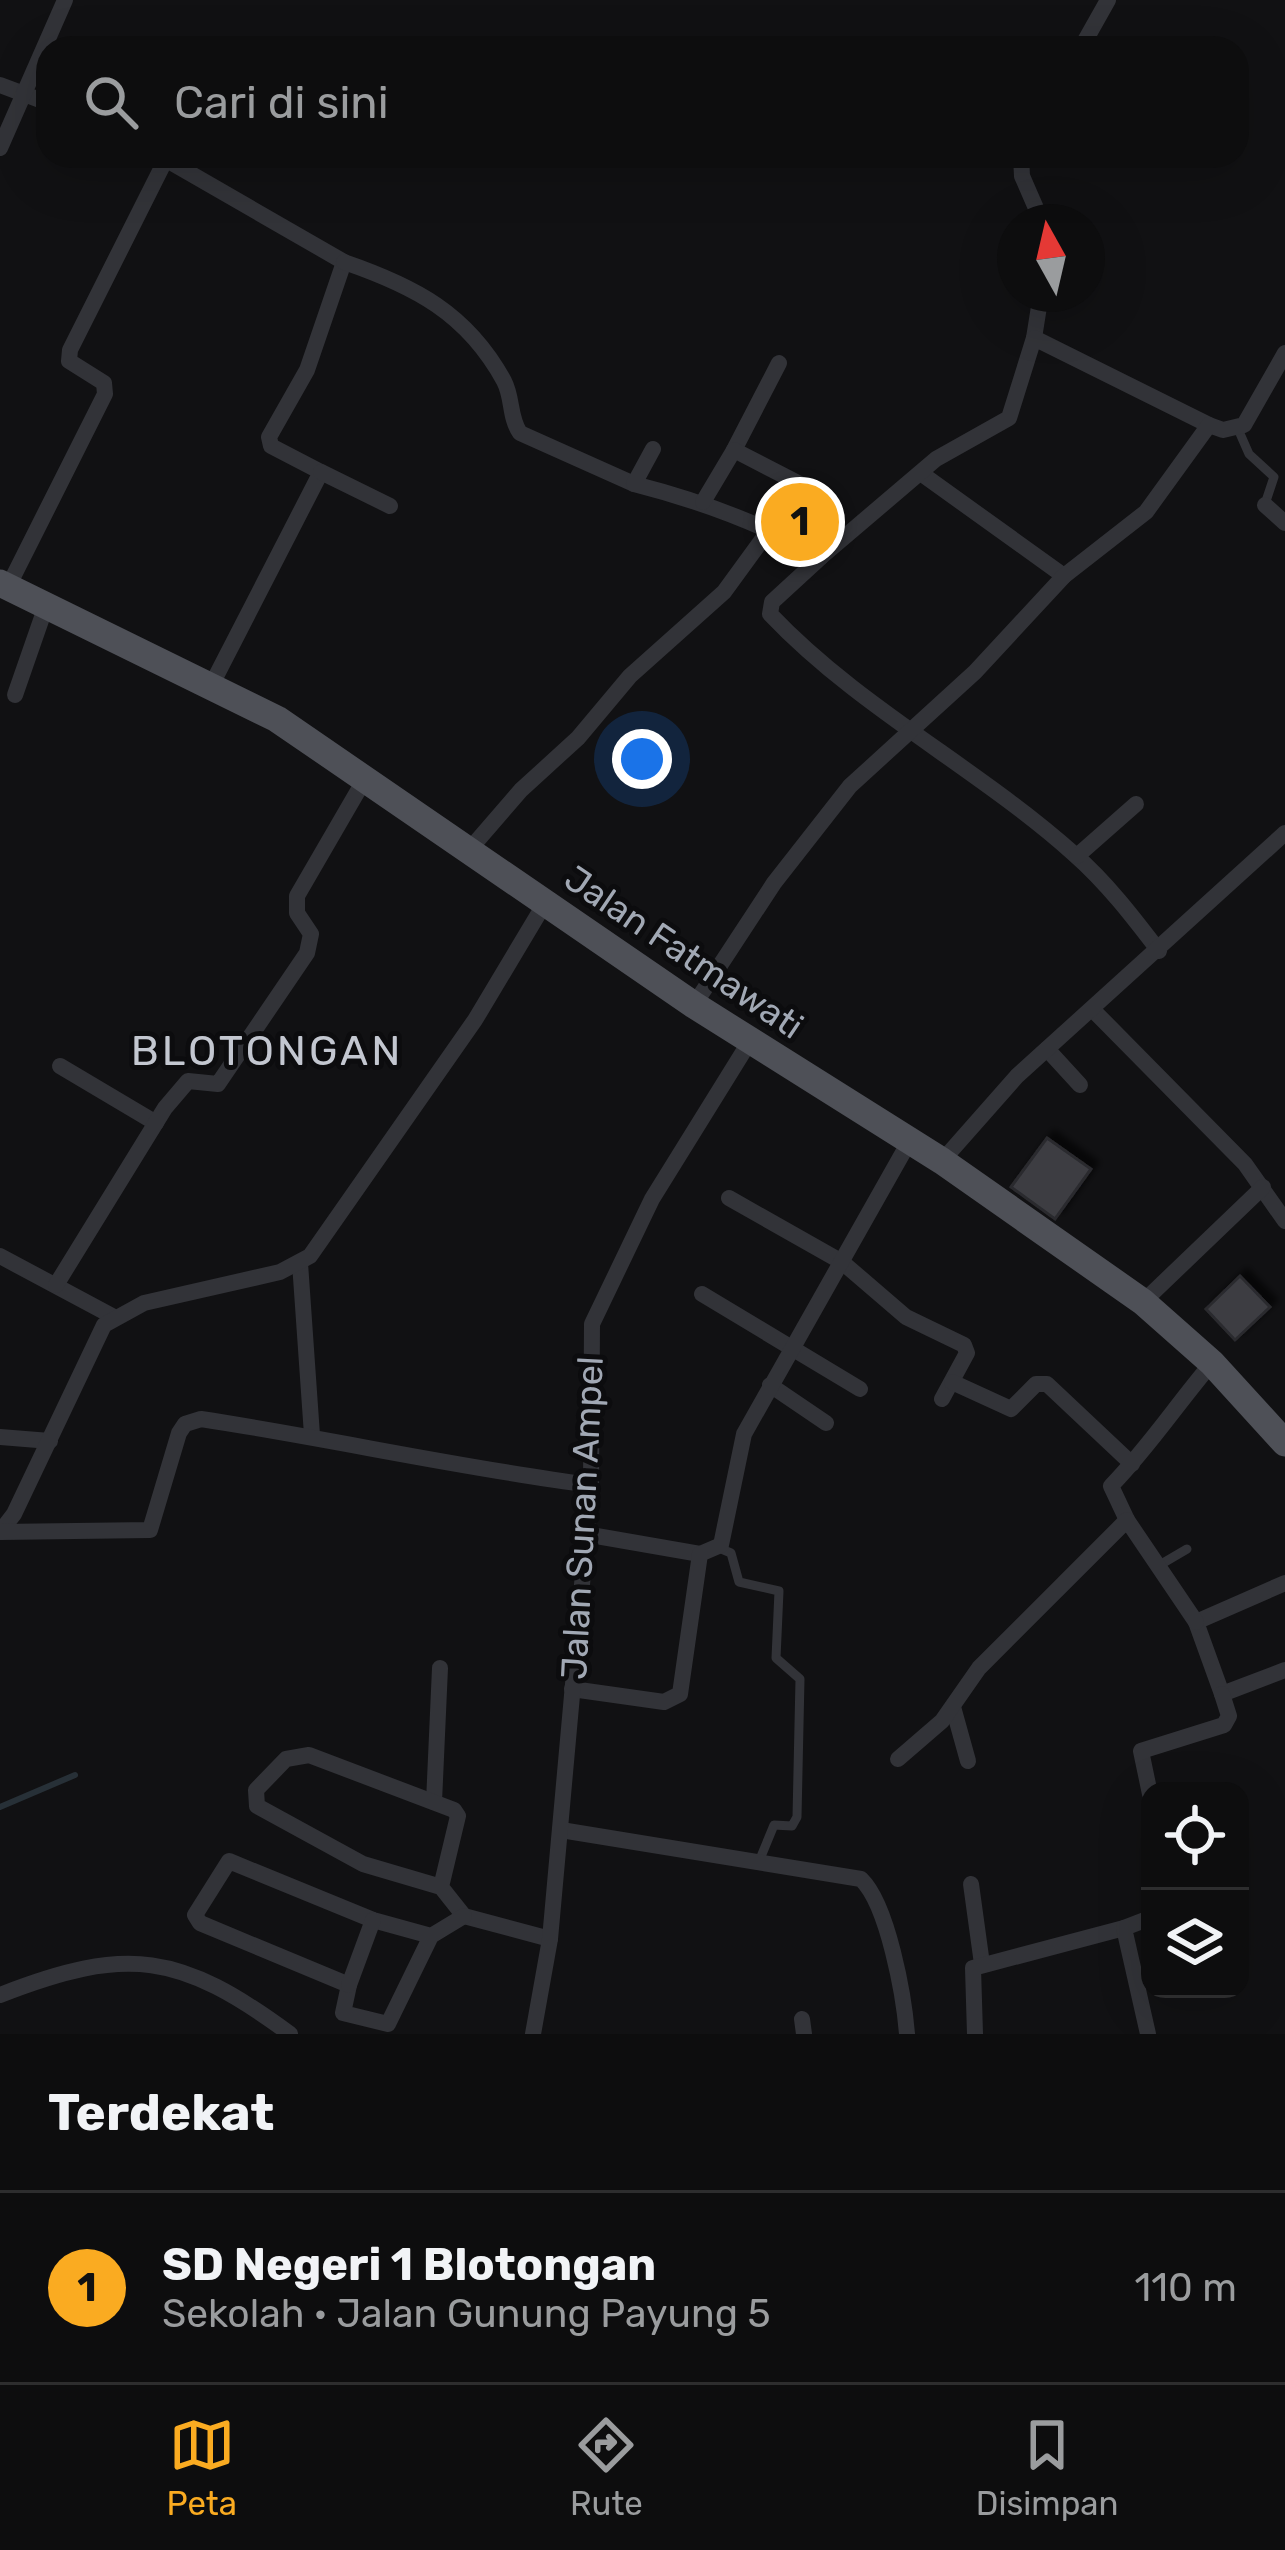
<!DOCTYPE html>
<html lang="id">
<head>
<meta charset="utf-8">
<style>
  :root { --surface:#0d0d0e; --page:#1b1b1c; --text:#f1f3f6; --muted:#9a9c9e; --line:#2d2d2e; --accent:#faab21 }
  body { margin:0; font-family:Rubik,sans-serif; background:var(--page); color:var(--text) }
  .controls { position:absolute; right:36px; bottom:36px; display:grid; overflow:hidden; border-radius:24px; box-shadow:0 12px 48px #0002 }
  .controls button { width:108px; height:108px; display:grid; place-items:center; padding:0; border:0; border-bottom:3px solid var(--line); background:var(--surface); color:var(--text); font:60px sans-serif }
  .compass { position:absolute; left:997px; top:204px; width:108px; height:108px; border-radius:50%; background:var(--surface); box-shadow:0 12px 48px #0002; rotate:352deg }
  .you { position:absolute; left:642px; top:759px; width:42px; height:42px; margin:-30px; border:9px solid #fff; border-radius:50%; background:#1a73e8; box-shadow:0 0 0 18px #1a73e833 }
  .badge { display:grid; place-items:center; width:78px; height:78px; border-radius:50%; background:var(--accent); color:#111; font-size:39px; font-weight:700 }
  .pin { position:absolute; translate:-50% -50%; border:6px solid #fff; box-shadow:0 3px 12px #0006 }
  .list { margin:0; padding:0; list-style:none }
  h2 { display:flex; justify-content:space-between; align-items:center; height:156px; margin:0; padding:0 48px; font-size:51px }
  h2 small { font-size:39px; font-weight:400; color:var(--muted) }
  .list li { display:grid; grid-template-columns:78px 1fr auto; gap:36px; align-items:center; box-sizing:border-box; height:192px; padding:0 48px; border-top:3px solid var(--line) }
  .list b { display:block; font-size:45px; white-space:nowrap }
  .list p { margin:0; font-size:39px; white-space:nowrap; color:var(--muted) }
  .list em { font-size:39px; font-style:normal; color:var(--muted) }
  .icon { flex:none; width:66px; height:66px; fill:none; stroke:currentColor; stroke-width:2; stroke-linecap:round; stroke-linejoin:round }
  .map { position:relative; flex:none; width:1285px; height:2034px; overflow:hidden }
  .search { position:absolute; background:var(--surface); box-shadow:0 12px 48px #0002; left:36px; right:36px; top:36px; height:132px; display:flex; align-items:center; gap:30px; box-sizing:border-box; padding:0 42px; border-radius:36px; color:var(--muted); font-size:45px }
  .sheet { height:348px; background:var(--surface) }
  nav { display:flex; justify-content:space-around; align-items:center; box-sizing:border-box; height:168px; border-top:3px solid var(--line); background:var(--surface); font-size:33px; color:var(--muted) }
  nav a { display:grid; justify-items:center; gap:6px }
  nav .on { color:var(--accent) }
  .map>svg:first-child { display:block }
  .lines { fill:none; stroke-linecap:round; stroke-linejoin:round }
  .stream { stroke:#273037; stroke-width:6 }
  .building { fill:#3d3e43; stroke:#2b2b2f; stroke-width:3; filter:url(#shadow) }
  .service { stroke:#323338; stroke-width:9 }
  .minor { stroke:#323338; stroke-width:16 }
  .primary { stroke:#4e5057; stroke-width:27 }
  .labels { text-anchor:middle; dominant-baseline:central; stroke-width:10; stroke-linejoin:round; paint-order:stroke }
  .street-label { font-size:36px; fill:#a1a8b4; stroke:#0c0c0e }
  .quarter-label { font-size:42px; letter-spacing:3px; fill:#c3c7d0; stroke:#0c0c0e }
</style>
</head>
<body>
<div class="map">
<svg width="1285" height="2034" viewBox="0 0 1285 2034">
  <defs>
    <filter id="shadow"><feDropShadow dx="7" dy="-7" stdDeviation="3" flood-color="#0009"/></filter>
  </defs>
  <rect width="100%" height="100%" fill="#111113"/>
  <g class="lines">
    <path class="stream" d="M0 1807 75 1775"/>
  </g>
  <g class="building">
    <path d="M1047 1138 1091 1169 1055 1219 1011 1187Z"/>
    <path d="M1240 1276 1270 1307 1235 1340 1206 1309Z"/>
  </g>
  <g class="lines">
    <g class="service">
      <path d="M1238 429 1249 454 1274 477 1265 504"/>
      <path d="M719 1548 731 1553 739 1582 779 1591 776 1658 800 1679 797 1817 792 1826 774 1825 760 1859"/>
      <path d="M1158 1566 1187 1549"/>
    </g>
    <g class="minor">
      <path d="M1081 48 1108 0"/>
      <path d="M0 85 48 103"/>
      <path d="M0 148 65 0"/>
      <path d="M160 156 344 262 307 370 269 437 271 446 321 472 212 684"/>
      <path d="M1021 156 1022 176 1042 222"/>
      <path d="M344 262C414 286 467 313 504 381 513 398 509 417 520 433L634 484"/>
      <path d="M1034 338 1041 294"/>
      <path d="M653 449 634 484C701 501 761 523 821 557L772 602 770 614C859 708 978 768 1074 854 1107 883 1133 917 1159 951"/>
      <path d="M734 450 779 363"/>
      <path d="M321 472 390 506"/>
      <path d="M922 474 1064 576"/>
      <path d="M1265 505 1285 523"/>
      <path d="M821 557 936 459 1009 418 1034 338 1209 425"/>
      <path d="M8 587 105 394 104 383 69 361 70 350 166 159"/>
      <path d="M15 695 47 603"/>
      <path d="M470 849 521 790 578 738 630 676 724 592 802 485 734 450 703 502"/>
      <path d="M1077 856 1136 804"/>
      <path d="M694 1005 774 883 850 786 975 672 1064 576 1146 512 1209 425 1223 430 1244 425 1285 353"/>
      <path d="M1093 1010 1245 1164 1285 1221"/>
      <path d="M1047 1049 1080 1085"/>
      <path d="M60 1066 156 1123"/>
      <path d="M942 1161 1017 1076 1285 833"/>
      <path d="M729 1198 842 1262 906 1317 964 1345 967 1353 942 1399"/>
      <path d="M0 1256 114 1317"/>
      <path d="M300 1263 312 1435"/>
      <path d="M56 1285 165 1108 188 1081 218 1084 307 953 311 934 297 913V896L366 777"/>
      <path d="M702 1294 860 1389"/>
      <path d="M1143 1302 1263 1187"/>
      <path d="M952 1382 1011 1409 1036 1384H1047L1132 1464"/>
      <path d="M770 1385 826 1423"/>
      <path d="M0 1437 50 1441"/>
      <path d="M1127 1520 1111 1486C1149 1447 1177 1404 1212 1363"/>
      <path d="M0 1532 14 1514 104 1325 144 1303 280 1272 310 1256 475 1020 545 903"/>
      <path d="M0 1532 150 1530 179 1433 185 1424 201 1419C332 1439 460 1468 591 1485"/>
      <path d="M585 1534 700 1554"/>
      <path d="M1285 1583 1196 1622 1222 1694 1285 1670"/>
      <path d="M572 1689 664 1702 680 1694 700 1554 721 1545 744 1434 909 1142"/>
      <path d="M953 1707 968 1761"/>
      <path d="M898 1759 942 1721 979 1668 1127 1520 1196 1622"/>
      <path d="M1150 1794 1141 1751 1224 1725 1229 1716 1222 1694"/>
      <path d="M434 1802 440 1668"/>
      <path d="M561 1830 861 1879C888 1905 904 1996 907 2034"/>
      <path d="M971 1884 982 1964"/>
      <path d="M441 1887 458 1816 454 1810 309 1755 286 1759 256 1790 257 1806 363 1864 441 1887 464 1916 550 1939"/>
      <path d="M431 1936 373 1920 229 1861 195 1915 200 1923 349 1985 343 2013 388 2024 431 1936 464 1916"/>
      <path d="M349 1985 373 1920"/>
      <path d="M0 1995C128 1945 180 1953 290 2034"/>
      <path d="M802 2019 804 2034"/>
      <path d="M533 2034 550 1939 591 1485 592 1324 652 1199 750 1041"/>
      <path d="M975 2034 973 1968 1124 1928"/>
      <path d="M1148 2034 1124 1928 1150 1918"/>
    </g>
    <path class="primary" d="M0 583 277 719 694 1005 942 1161 1143 1302 1212 1363 1285 1443"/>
  </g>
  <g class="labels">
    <g class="street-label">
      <text transform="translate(684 952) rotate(34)">Jalan Fatmawati</text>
      <text transform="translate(582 1518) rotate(-87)">Jalan Sunan Ampel</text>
    </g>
    <g class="quarter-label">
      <text x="267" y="1051">BLOTONGAN</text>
    </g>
  </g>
</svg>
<div class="controls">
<button><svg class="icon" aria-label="locate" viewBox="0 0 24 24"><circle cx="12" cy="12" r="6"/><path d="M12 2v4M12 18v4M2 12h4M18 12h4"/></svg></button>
<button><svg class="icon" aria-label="layers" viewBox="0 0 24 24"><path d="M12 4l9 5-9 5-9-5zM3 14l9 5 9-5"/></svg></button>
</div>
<svg class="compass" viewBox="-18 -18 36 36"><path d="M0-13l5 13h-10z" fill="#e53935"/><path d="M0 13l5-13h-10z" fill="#9a9c9e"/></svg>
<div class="you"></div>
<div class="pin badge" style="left:800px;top:522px">1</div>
<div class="search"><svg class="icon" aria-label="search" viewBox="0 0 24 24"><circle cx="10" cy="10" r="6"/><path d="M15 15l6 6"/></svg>Cari di sini</div>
</div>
<section class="sheet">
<h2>Terdekat<small></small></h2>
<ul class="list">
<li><span class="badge">1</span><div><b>SD Negeri 1 Blotongan</b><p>Sekolah · Jalan Gunung Payung 5</p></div><em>110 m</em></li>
</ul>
</section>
<nav>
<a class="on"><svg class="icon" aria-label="map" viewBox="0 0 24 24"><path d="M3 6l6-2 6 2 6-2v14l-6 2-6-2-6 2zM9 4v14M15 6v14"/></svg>Peta</a>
<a><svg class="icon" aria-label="directions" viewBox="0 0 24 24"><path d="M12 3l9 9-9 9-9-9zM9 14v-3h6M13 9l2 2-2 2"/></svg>Rute</a>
<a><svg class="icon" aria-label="saved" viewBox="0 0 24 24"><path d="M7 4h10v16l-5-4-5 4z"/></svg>Disimpan</a>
</nav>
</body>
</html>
